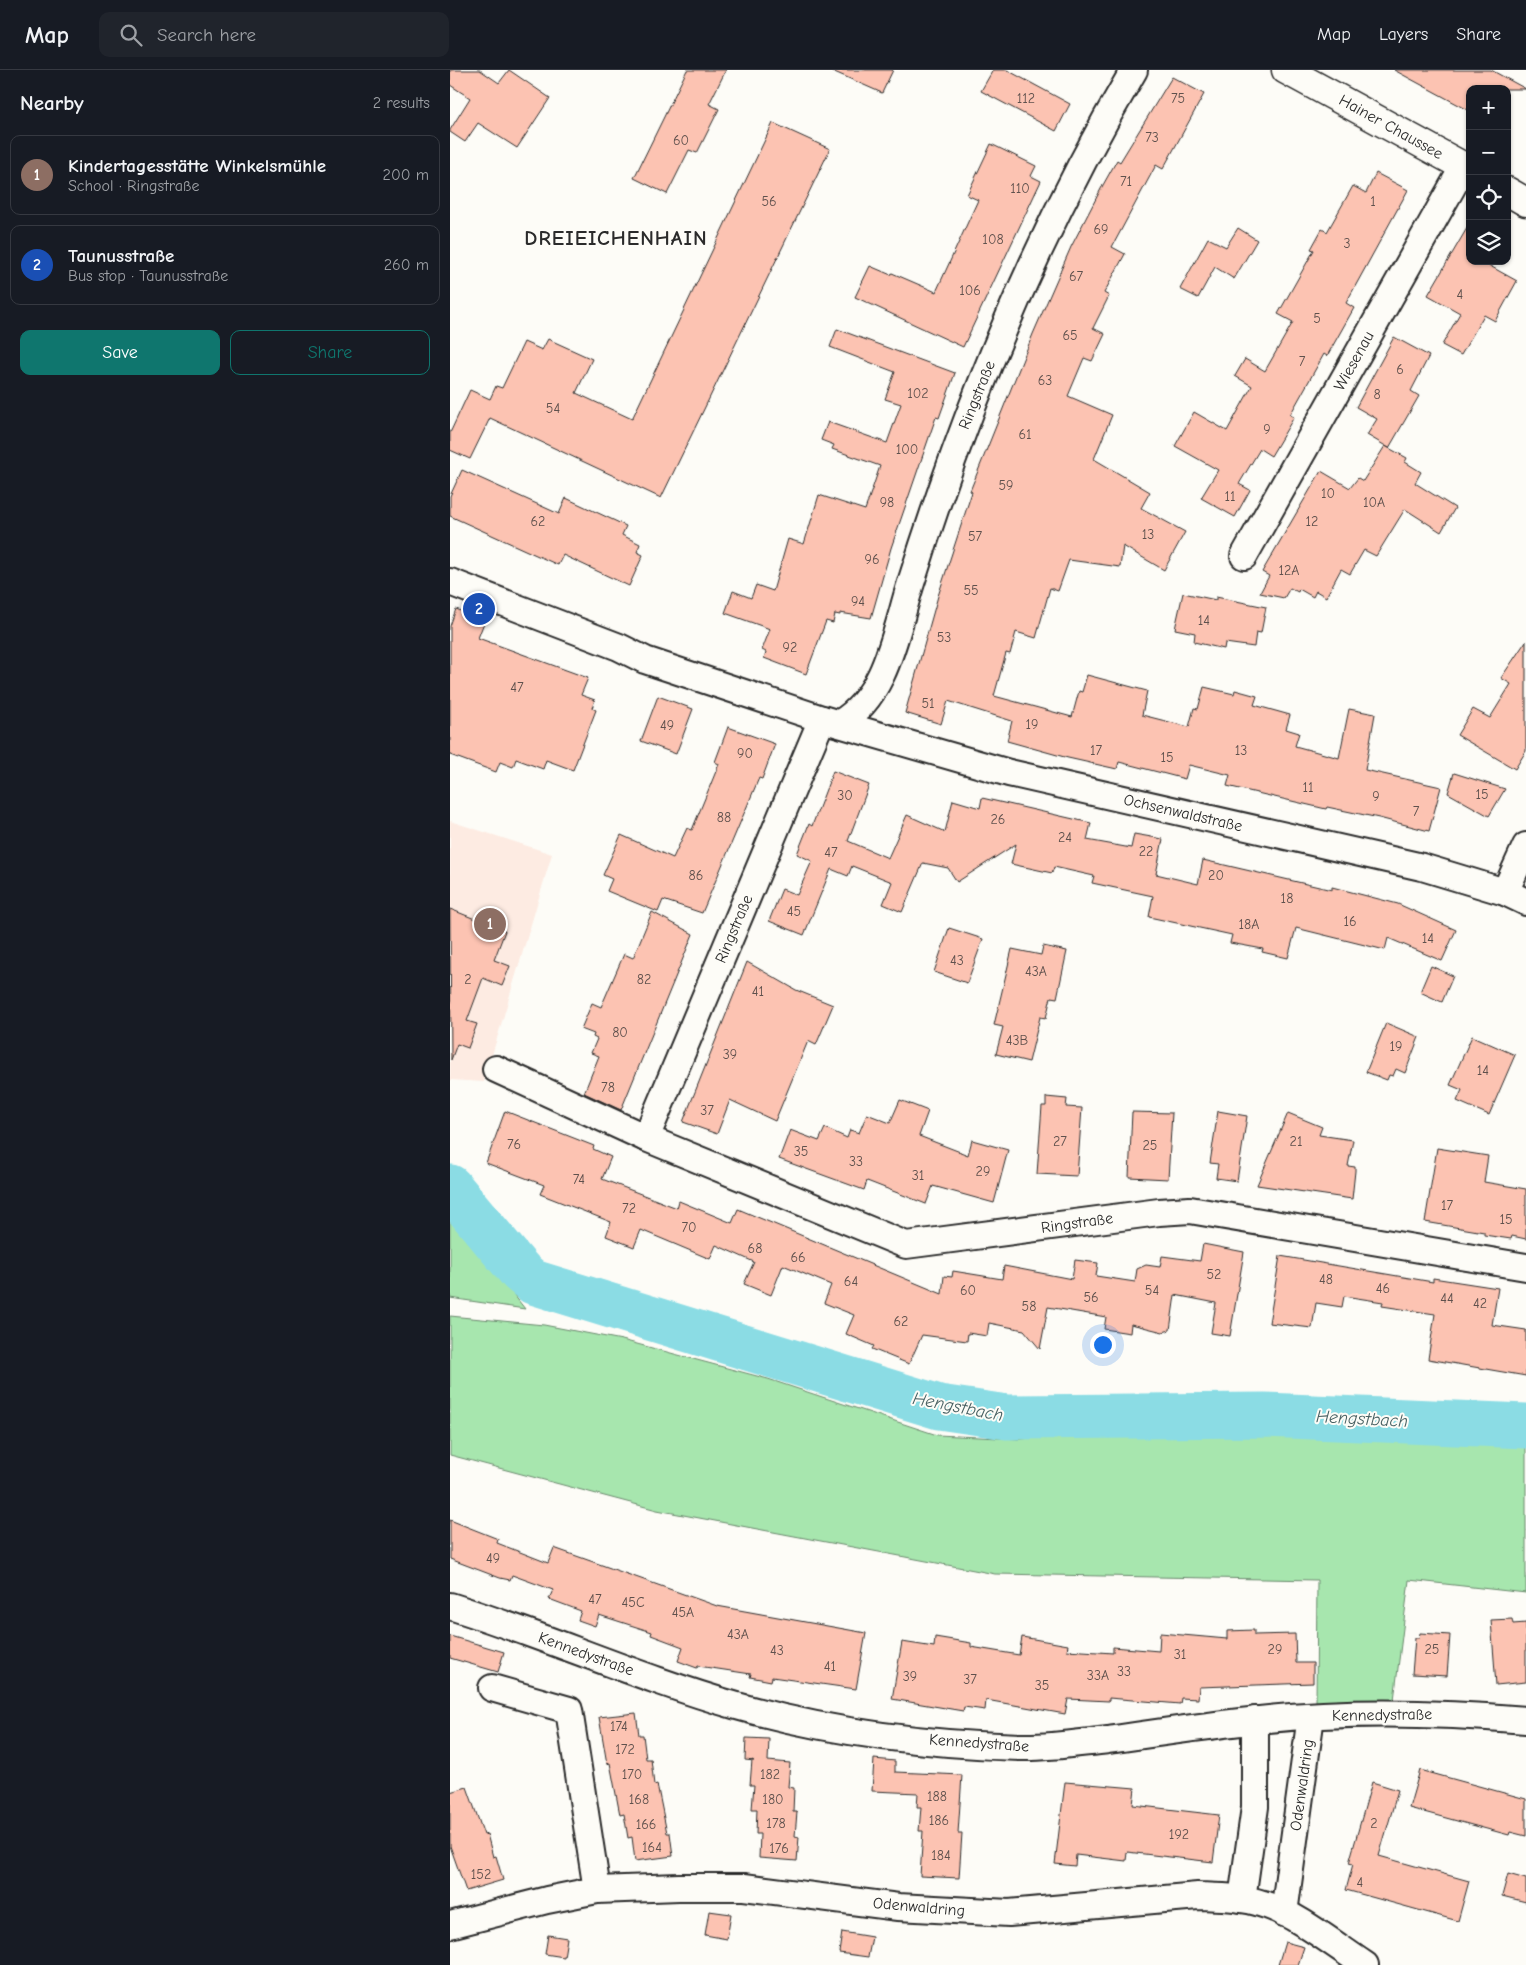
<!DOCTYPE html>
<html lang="en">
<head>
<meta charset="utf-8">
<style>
  :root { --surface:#171b24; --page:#20242c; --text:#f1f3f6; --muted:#9ea1a6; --line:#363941; --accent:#0f766e }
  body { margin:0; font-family:"Comic Neue",sans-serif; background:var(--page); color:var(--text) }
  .controls { position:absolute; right:15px; top:15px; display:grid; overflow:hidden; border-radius:10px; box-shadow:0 1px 4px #0004 }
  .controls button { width:45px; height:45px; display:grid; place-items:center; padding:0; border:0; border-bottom:1px solid var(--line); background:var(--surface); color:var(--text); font:25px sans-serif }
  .you { position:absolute; left:652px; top:1274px; width:18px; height:18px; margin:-12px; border:4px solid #fff; border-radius:50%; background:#1a73e8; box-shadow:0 0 0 8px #1a73e833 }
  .badge { display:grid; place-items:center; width:32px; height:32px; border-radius:50%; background:var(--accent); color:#fff; font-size:16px; font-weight:700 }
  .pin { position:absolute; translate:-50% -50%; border:2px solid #fff; box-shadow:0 1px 5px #0006 }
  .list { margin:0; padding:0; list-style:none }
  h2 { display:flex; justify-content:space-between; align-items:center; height:65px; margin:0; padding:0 20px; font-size:21px }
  h2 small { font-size:16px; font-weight:400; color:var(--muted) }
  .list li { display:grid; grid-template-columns:32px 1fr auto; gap:15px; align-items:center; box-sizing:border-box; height:80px; margin:0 10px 10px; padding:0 10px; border:1px solid var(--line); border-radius:10px }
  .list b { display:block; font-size:19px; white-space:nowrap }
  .list p { margin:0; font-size:16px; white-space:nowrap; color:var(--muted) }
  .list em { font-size:16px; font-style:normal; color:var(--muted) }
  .actions { display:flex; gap:10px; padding:15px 20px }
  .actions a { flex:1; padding:11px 0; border:1px solid var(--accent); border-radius:10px; text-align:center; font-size:18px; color:var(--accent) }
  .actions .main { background:var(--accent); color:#fff }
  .icon { flex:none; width:28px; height:28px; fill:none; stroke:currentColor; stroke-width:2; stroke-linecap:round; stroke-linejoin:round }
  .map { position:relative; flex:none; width:1076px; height:1895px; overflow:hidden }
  header { display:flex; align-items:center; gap:30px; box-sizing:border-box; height:70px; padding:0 25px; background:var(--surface); border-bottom:1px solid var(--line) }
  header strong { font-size:24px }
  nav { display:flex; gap:28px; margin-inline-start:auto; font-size:18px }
  .search { width:350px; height:45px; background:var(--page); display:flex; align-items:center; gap:12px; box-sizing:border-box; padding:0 18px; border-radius:10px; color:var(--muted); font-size:19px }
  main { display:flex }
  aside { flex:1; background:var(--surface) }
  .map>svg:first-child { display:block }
  .built { fill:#fdebe2 }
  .green { fill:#a7e6ae; stroke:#69886c }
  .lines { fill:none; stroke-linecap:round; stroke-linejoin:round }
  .river { stroke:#8bdce4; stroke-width:45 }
  .building { fill:#fcc3b2; stroke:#2b2b2b }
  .minor-casing { stroke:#2b2b2b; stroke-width:30 }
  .tertiary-casing { stroke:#2b2b2b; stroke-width:31 }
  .minor { stroke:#fdfcf7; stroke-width:26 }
  .tertiary { stroke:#fdfcf7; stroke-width:28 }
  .labels { text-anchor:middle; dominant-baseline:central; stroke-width:4; stroke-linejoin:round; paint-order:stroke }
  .number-label { font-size:14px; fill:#5f514d }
  .street-label { font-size:16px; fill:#2b2b2b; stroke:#fdfcf7 }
  .water-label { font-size:18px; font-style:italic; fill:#486062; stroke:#fdfcf7 }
  .district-label { font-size:21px; font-weight:bold; letter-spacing:1px; fill:#2b2b2b; stroke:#fdfcf7 }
</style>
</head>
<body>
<header>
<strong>Map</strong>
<div class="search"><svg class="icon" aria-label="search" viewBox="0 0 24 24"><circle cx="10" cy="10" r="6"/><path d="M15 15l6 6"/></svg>Search here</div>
<nav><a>Map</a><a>Layers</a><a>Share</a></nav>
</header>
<main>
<aside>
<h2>Nearby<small>2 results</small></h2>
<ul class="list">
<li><span class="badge" style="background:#8d6e63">1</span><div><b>Kindertagesstätte Winkelsmühle</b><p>School · Ringstraße</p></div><em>200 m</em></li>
<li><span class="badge" style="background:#1a4fb4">2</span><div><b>Taunusstraße</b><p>Bus stop · Taunusstraße</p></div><em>260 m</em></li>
</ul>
<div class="actions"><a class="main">Save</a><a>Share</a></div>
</aside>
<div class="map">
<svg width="1076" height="1895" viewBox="0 0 1076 1895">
  <rect width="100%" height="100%" fill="#fdfcf7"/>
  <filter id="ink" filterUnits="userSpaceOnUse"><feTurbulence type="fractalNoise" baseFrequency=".02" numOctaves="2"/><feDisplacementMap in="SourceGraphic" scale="10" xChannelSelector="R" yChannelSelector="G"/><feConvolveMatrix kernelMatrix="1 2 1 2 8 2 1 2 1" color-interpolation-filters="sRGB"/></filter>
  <g filter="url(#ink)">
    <path class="built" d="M0 751 102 784 34 1012 0 1010Z"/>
    <g class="green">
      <path d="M0 1143 75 1239 0 1228Z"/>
      <path d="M0 1246 94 1255 172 1270 318 1309 487 1365 570 1369 709 1359 822 1361 962 1371 955 1340 1076 1346V1523L959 1510 944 1630 866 1635 867 1510 545 1504 207 1440 0 1385Z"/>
    </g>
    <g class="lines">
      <path class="river" d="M0 1117 71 1202 83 1212 489 1337 557 1347 815 1345 1076 1356"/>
    </g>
    <g class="building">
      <path d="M0 0H30L49 13 59 0 100 28 67 78 28 53 15 72 0 62V60L20 28 0 15Z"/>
      <path d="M237 0H276L259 34 269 39 247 83 239 80 217 124 184 108Z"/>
      <path d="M380 0H443L432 23Z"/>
      <path d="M543 0H557L620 34 606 61 531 21Z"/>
      <path d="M944 0H1041L1076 19H1020V41Z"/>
      <path d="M722 7 754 24 713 99 706 95 662 177 675 184 654 223 659 226 643 258 655 264 642 291 634 288 618 326 662 345 644 389 700 422 691 438 735 462 714 500 673 476 670 497 619 490 608 521 600 518 586 568 566 562 560 584 556 583 544 626 622 647 629 621 632 622 637 605 697 621 692 645 739 657 744 638 748 639 754 617 784 624 785 620 807 626 804 635 840 645 836 659 849 663 845 676 889 688 899 639 925 644 915 700 991 717 979 761 929 748 877 737 876 739 777 716 780 705 739 695 735 709 669 692 667 699 618 688 557 671 562 651 498 631 491 654 455 643 488 526 522 422 520 421 583 264 621 177 653 115 667 90 670 92Z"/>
      <path d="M323 53 380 79 211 428 40 348 20 389 0 380V363L20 320 40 329 46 316 52 318 74 272 92 280 98 269 142 289 126 323 182 349Z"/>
      <path d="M541 74 586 96 581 106 591 111 513 277 405 227 420 196 441 205 442 203 486 222 528 130 517 125Z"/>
      <path d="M926 103 958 120 896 233 904 238 877 286 874 284 840 345 844 347 821 386 810 379 789 414 800 420 785 447 751 428 768 400 725 376 744 342 777 361 802 316 785 306 795 289 815 301 843 252 828 244 864 180 861 179 872 159 877 162 903 116 916 123Z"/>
      <path d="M1020 153V191H1031L1067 211 1045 251 1034 245 1011 285 992 275 1010 243 978 225Z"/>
      <path d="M788 158 807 170 784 209 765 197 748 228 730 219 758 168 776 177Z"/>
      <path d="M387 259 505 303 489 348 486 347 441 478 421 548 390 543V545L385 544 383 553 376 551 356 604 314 588 316 582 312 580 320 559 275 543 283 521 301 528 306 515 323 521 338 469 354 474 369 425 415 440 430 396 382 379 384 375 371 370 378 352 437 373 451 334 435 329 445 302 380 277Z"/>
      <path d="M944 267 979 286 961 321 969 326 939 378 917 365 927 349 906 337Z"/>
      <path d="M935 376 957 388 955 392 971 402 965 413 1005 438 991 462 955 439 926 486 914 480 900 504 891 499 876 527 866 521 863 527 849 519 848 522 840 518 834 528 810 523 819 506 812 502 871 401 900 418 908 408 913 411Z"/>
      <path d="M12 400 109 444 116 428 176 456 172 465 190 474 187 482 193 485 179 516 113 485 108 495 0 446V426Z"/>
      <path d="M733 523 766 530V527L816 537 811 563 806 562 804 577 775 573 774 579 744 572 745 563 725 559Z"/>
      <path d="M6 539 35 550 28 568 138 608 131 625 145 630 142 638 146 640 123 700 96 690 93 699 66 689 63 697 50 692 46 702 0 685V556Z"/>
      <path d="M1076 571V681L1065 699 1007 665 1023 639 1040 648 1061 614 1051 608Z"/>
      <path d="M208 626 243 639 226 684 191 671Z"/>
      <path d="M278 657 325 674 312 709 309 708 252 843 213 830 208 842 157 821 162 809 153 805 171 765 223 788 237 758 242 760 269 694 265 692Z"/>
      <path d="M383 701 419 715 398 771 438 788 457 745 495 762 503 730 530 738 532 728 641 753 637 770 681 778 684 764 713 769 706 804 748 814 753 790 882 820V817L948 834 1006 860 992 891 938 868 935 880 846 858 838 888 812 882 813 879 780 873 782 865 699 847 703 826 642 813 644 806 604 797 602 803 561 794 566 774 507 812 498 798 473 793 452 842 433 834 442 812 402 796 398 806 381 799 354 865 319 851 332 819 347 825 362 791 347 784 359 754 362 756Z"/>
      <path d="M1004 703 1055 719 1039 746 998 723Z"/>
      <path d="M0 839 55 861 44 890 60 896 52 916 33 908 17 951 27 954 18 978 7 974 1 990Z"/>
      <path d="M202 842 243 864 171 1040 134 1023 149 986 141 983 147 969 143 967 144 964 131 959 142 933 151 937 174 884 183 888Z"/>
      <path d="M499 858 533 869 517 913 484 902Z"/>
      <path d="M593 876 617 881 607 928 601 927 596 948 590 947 579 992 546 984 553 957 544 955 562 879 591 885Z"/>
      <path d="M297 892 346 920 383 935 366 975 358 971 325 1051 280 1030 267 1064 233 1052Z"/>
      <path d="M981 896 1003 906 992 932 970 922Z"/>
      <path d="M936 953 969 967 955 1003 946 999 943 1006 939 1005 937 1010 916 1002Z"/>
      <path d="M1022 966 1065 985 1039 1045 1007 1031 1012 1020 1000 1015Z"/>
      <path d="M596 1027 617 1029 616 1037 632 1038 627 1106 587 1104 592 1036H596Z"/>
      <path d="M450 1030 478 1041 469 1066 518 1085 522 1070 558 1080 544 1133 483 1116 476 1134 417 1111 414 1120 329 1089 340 1060 369 1071 375 1058 397 1068 400 1060 409 1063 417 1044 440 1053Z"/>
      <path d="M55 1041 144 1076 143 1079 161 1087 152 1109 227 1138 229 1131 282 1153 288 1139 492 1224 494 1206 502 1207 503 1201 552 1209 554 1196 622 1209 625 1190 648 1193 646 1206 685 1212 687 1199 696 1195 710 1197 712 1186 750 1191 753 1174 794 1182 780 1266 761 1263 766 1233 725 1225 720 1260 713 1262 681 1254 680 1263 654 1259 656 1247 598 1237 590 1279 574 1260 539 1253 537 1266 518 1263 517 1271 472 1265 459 1294 422 1279 424 1276 396 1264 404 1245 374 1233 381 1215 333 1195 321 1225 294 1214 304 1192 266 1175 260 1189 191 1160 184 1177 156 1166 161 1152 90 1124 94 1115 36 1093Z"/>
      <path d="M768 1041 797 1046 787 1111 766 1108 768 1094 760 1093Z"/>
      <path d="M682 1042 722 1043 718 1109 679 1107Z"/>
      <path d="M838 1043 872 1057 869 1065 903 1070 898 1096 905 1097V1101L902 1129 807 1115Z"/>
      <path d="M987 1078 1038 1086 1034 1112 1076 1119V1169L1062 1166 1061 1169 1034 1165V1162L975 1152Z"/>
      <path d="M830 1186 983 1212V1208L1048 1218 1042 1255 1076 1260V1306L978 1289 985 1244 932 1236 933 1232 894 1226 892 1237 866 1233 862 1258 819 1253Z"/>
      <path d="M0 1450 48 1469 47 1473 98 1493 104 1478 267 1536 416 1563 406 1619 322 1607 321 1611 300 1607 301 1604 248 1596 247 1598 228 1591 233 1577 201 1565 202 1562 149 1545 145 1556 128 1550 131 1541 99 1529 103 1520 62 1505 60 1510 50 1508 0 1489Z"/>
      <path d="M1062 1549 1063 1554 1076 1553V1612L1046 1615 1041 1550Z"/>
      <path d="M804 1560V1565L845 1564 846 1593H863V1613L749 1617 748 1629 731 1628 730 1634 659 1628V1631L618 1629 615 1644 536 1630 535 1640 514 1637 513 1641 442 1629 452 1572 484 1577 485 1567 521 1573V1577L569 1585 572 1567 618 1575 617 1580 663 1583V1577L709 1581 710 1563 777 1569V1561Z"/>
      <path d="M970 1563 1000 1565 997 1606 962 1604 965 1568H969Z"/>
      <path d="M0 1566 54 1582 48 1602 0 1588Z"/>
      <path d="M186 1643 189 1665H193L196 1689H201L204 1715 207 1714 217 1763H220L223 1786 185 1791 182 1767 178 1768 174 1744 170 1745 160 1693 157 1694 149 1647Z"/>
      <path d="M296 1668 319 1669 318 1691 340 1693 338 1717 344 1718 343 1742H347L345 1766 349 1767 347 1791 309 1788 310 1764H306L307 1739H302L304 1715H300L302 1690 304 1691 295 1690Z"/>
      <path d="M424 1689 445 1691V1702L512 1705 508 1763H512L509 1808 470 1806 473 1761H469L471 1737H467L468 1723 422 1721Z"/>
      <path d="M970 1700 1076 1729V1766L1060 1762 1059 1765 959 1738Z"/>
      <path d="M615 1712 685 1718 683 1735 769 1745 763 1792 677 1782 676 1791 626 1785 625 1796 605 1794Z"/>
      <path d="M922 1712 948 1720 929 1786 1019 1811 1008 1851 896 1820 903 1794 899 1793Z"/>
      <path d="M17 1717 34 1765 37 1764 43 1787 46 1786 53 1810 16 1821 0 1776V1722Z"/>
      <path d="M1058 1804 1076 1809V1832L1052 1826Z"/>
      <path d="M259 1841 281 1844 277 1869 255 1865Z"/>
      <path d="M392 1862 422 1867 418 1887 389 1883Z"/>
      <path d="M98 1865 117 1868 114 1887 95 1884Z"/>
      <path d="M835 1872 854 1877 848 1895H828Z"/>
    </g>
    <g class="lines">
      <defs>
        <g id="minor">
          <path d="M794 486 1014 96"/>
          <path d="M0 512 169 577 195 590 372 649 559 703 972 797 1055 822 1076 832"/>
          <path d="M372 649 196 1068 456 1175 709 1142 740 1140 1076 1197"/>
          <path d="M390 653C436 626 445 564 460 516 516 336 588 162 684 0"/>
          <path d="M1055 822 1076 776"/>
          <path d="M46 999 196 1068"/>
          <path d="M0 1536C96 1566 189 1608 287 1636 378 1662 475 1674 570 1677 600 1678 629 1673 658 1670 706 1663 753 1656 800 1651 892 1640 984 1642 1076 1650"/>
          <path d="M42 1618 119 1640 147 1820"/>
          <path d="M792 1829 805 1737V1650"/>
          <path d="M834 1843 861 1646"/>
          <path d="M0 1855 97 1830 147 1820 229 1817H294L448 1837 559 1843 748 1826C770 1827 792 1827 813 1834 845 1843 886 1876 915 1895"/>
        </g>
        <g id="tertiary">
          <path d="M836 0 1020 100"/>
          <path d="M1057 121 1076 132"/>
        </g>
      </defs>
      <use href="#minor" class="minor-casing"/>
      <use href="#tertiary" class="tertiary-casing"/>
      <use href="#minor" class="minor"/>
      <use href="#tertiary" class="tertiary"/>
    </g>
  </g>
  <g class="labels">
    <g class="number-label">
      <text x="576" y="28">112</text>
      <text x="728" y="28">75</text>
      <text x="702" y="67">73</text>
      <text x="231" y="70">60</text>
      <text x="676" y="111">71</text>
      <text x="570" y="118">110</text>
      <text x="319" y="131">56</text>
      <text x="923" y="131">1</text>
      <text x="651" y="159">69</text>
      <text x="543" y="169">108</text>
      <text x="897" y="173">3</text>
      <text x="626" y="206">67</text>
      <text x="520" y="220">106</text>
      <text x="1010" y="224">4</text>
      <text x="867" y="248">5</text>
      <text x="620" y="265">65</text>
      <text x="852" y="291">7</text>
      <text x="950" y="299">6</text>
      <text x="595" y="310">63</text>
      <text x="468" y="323">102</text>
      <text x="927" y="324">8</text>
      <text x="103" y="338">54</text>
      <text x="817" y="359">9</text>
      <text x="575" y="364">61</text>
      <text x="457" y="379">100</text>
      <text x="556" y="415">59</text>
      <text x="878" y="423">10</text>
      <text x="780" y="426">11</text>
      <text x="437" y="432">98</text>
      <text x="924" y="432">10A</text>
      <text x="88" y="451">62</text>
      <text x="862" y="451">12</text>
      <text x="698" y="464">13</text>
      <text x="525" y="466">57</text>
      <text x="422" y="489">96</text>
      <text x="839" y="500">12A</text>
      <text x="521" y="520">55</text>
      <text x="408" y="531">94</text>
      <text x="754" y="550">14</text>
      <text x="494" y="567">53</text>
      <text x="340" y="577">92</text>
      <text x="67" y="617">47</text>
      <text x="478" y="633">51</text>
      <text x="582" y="654">19</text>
      <text x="217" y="655">49</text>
      <text x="646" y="680">17</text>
      <text x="791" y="680">13</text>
      <text x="295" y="683">90</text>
      <text x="717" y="687">15</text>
      <text x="858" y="717">11</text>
      <text x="1032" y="724">15</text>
      <text x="395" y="725">30</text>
      <text x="926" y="726">9</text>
      <text x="966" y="741">7</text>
      <text x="274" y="747">88</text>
      <text x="548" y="749">26</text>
      <text x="615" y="767">24</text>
      <text x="696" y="781">22</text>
      <text x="381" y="782">47</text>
      <text x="246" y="805">86</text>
      <text x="766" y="805">20</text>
      <text x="837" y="828">18</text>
      <text x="344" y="841">45</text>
      <text x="900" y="851">16</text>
      <text x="799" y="854">18A</text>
      <text x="978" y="868">14</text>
      <text x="507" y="890">43</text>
      <text x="586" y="901">43A</text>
      <text x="18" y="909">2</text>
      <text x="194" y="909">82</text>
      <text x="308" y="921">41</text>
      <text x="170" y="962">80</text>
      <text x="567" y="970">43B</text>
      <text x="946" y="976">19</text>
      <text x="280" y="984">39</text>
      <text x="1033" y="1000">14</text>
      <text x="158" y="1017">78</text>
      <text x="257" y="1040">37</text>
      <text x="610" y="1071">27</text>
      <text x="846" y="1071">21</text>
      <text x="64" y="1074">76</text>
      <text x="700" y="1075">25</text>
      <text x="351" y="1081">35</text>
      <text x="406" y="1091">33</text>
      <text x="533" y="1101">29</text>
      <text x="468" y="1105">31</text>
      <text x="129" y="1109">74</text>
      <text x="997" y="1135">17</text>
      <text x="179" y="1138">72</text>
      <text x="1056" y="1149">15</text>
      <text x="239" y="1157">70</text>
      <text x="305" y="1178">68</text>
      <text x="348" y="1187">66</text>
      <text x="764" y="1204">52</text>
      <text x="876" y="1209">48</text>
      <text x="401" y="1211">64</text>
      <text x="933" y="1218">46</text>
      <text x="518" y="1220">60</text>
      <text x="702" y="1220">54</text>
      <text x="641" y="1227">56</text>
      <text x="997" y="1228">44</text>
      <text x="1030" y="1233">42</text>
      <text x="579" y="1236">58</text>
      <text x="451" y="1251">62</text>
      <text x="43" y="1488">49</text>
      <text x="145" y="1529">47</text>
      <text x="183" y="1532">45C</text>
      <text x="233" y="1542">45A</text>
      <text x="288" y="1564">43A</text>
      <text x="825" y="1579">29</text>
      <text x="982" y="1579">25</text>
      <text x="327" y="1580">43</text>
      <text x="730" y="1584">31</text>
      <text x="380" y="1596">41</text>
      <text x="674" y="1601">33</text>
      <text x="648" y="1605">33A</text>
      <text x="460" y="1606">39</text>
      <text x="520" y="1609">37</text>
      <text x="592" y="1615">35</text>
      <text x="169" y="1656">174</text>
      <text x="175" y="1679">172</text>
      <text x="182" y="1704">170</text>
      <text x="320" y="1704">182</text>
      <text x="487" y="1726">188</text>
      <text x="189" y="1729">168</text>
      <text x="323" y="1729">180</text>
      <text x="489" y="1750">186</text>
      <text x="326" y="1753">178</text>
      <text x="924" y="1753">2</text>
      <text x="196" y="1754">166</text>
      <text x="729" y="1764">192</text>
      <text x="202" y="1777">164</text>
      <text x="329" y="1778">176</text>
      <text x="491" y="1785">184</text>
      <text x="31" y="1804">152</text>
      <text x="910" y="1812">4</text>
    </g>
    <g class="street-label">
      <text transform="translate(941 57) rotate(29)">Hainer Chaussee</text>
      <text transform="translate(904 291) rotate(-61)">Wiesenau</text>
      <text transform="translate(527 325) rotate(-68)">Ringstraße</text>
      <text transform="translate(733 743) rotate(13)">Ochsenwaldstraße</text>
      <text transform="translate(284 859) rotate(-67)">Ringstraße</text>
      <text transform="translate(627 1153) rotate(-8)">Ringstraße</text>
      <text transform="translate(136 1584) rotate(20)">Kennedystraße</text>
      <text transform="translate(932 1645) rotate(-1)">Kennedystraße</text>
      <text transform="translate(529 1673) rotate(4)">Kennedystraße</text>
      <text transform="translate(852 1715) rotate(-82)">Odenwaldring</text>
      <text transform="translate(469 1837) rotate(5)">Odenwaldring</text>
    </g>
    <g class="water-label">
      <text transform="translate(508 1337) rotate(11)">Hengstbach</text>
      <text transform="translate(912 1349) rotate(3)">Hengstbach</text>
    </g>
    <g class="district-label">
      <text x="166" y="168">DREIEICHENHAIN</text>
    </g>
  </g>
</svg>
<div class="controls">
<button>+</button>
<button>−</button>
<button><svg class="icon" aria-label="locate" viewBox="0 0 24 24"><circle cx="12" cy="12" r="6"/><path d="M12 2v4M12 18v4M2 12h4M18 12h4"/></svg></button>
<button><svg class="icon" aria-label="layers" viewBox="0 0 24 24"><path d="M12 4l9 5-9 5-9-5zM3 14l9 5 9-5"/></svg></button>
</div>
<div class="you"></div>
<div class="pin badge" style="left:40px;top:854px;background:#8d6e63">1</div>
<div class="pin badge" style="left:29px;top:539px;background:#1a4fb4">2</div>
</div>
</main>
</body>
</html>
